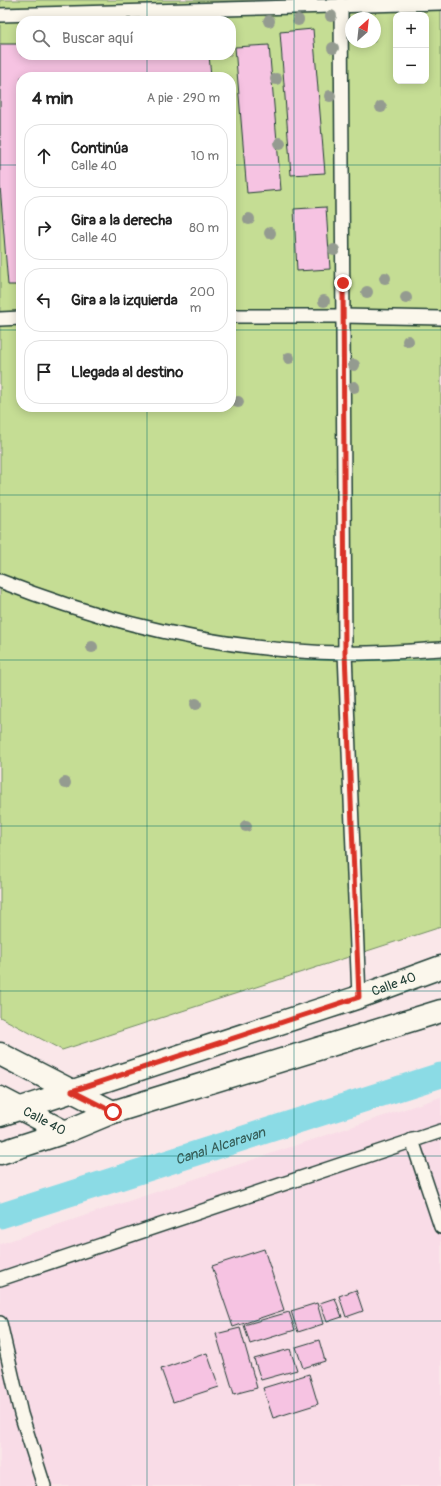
<!DOCTYPE html>
<html lang="es">
<head>
<meta charset="utf-8">
<style>
  :root { --surface:#fff; --page:#f6f6f6; --text:#222; --muted:#767676; --line:#e0e0e0 }
  body { margin:0; font-family:Pangolin,sans-serif; background:var(--page); color:var(--text) }
  .controls { position:absolute; right:12px; top:12px; display:grid; overflow:hidden; border-radius:8px; box-shadow:0 2px 10px #0003 }
  .controls button { width:36px; height:36px; display:grid; place-items:center; padding:0; border:0; border-bottom:1px solid var(--line); background:var(--surface); color:var(--text); font:20px sans-serif }
  .compass { position:absolute; left:345px; top:12px; width:36px; height:36px; border-radius:50%; background:var(--surface); box-shadow:0 2px 10px #0003; rotate:27deg }
  .stop { position:absolute; width:12px; height:12px; margin:-9px; border:3px solid #d93025; border-radius:50%; background:#fff }
  .stop.end { background:#d93025; border-color:#fff; box-shadow:0 1px 4px #0008 }
  .list { margin:0; padding:0; list-style:none }
  h2 { display:flex; justify-content:space-between; align-items:center; height:52px; margin:0; padding:0 16px; font-size:17px }
  h2 small { font-size:13px; font-weight:400; color:var(--muted) }
  .list li { display:grid; grid-template-columns:26px 1fr auto; gap:12px; align-items:center; box-sizing:border-box; height:64px; margin:0 8px 8px; padding:0 8px; border:1px solid var(--line); border-radius:16px }
  .list b { display:block; font-size:15px; white-space:nowrap }
  .list p { margin:0; font-size:13px; white-space:nowrap; color:var(--muted) }
  .list em { font-size:13px; font-style:normal; color:var(--muted) }
  .icon { flex:none; width:22px; height:22px; fill:none; stroke:currentColor; stroke-width:2; stroke-linecap:round; stroke-linejoin:round }
  .map { position:relative; flex:none; width:441px; height:1486px; overflow:hidden }
  .search { position:absolute; background:var(--surface); box-shadow:0 2px 10px #0003; left:16px; top:16px; width:220px; height:44px; display:flex; align-items:center; gap:10px; box-sizing:border-box; padding:0 14px; border-radius:16px; color:var(--muted); font-size:15px }
  .panel { position:absolute; background:var(--surface); box-shadow:0 2px 10px #0003; left:16px; top:72px; width:220px; height:340px; border-radius:16px }
  .map>svg:first-child { display:block }
  .built { fill:#f9dce7 }
  .green { fill:#c5dd94; stroke:#728d64; fill-rule:evenodd }
  .lines { fill:none; stroke-linecap:round; stroke-linejoin:round }
  .canal { stroke:#8bdbe5; stroke-width:25 }
  .building { fill:#f6c3e2; stroke:#1f3d34 }
  .lane-casing { stroke:#1f3d34; stroke-width:16 }
  .secondary-casing { stroke:#1f3d34; stroke-width:25 }
  .lane { stroke:#fbf7ec; stroke-width:13 }
  .secondary { stroke:#fbf7ec; stroke-width:22 }
  .tree { fill:#949b90 }
  .route { stroke:#d93025; stroke-width:5 }
  .grid { fill:none; stroke:#0f766e; stroke-width:1; stroke-opacity:0.55 }
  .labels { text-anchor:middle; dominant-baseline:central; stroke-width:3; stroke-linejoin:round; paint-order:stroke }
  .street-label { font-size:13px; fill:#1f3d34; stroke:#fbf7ec }
  .water-label { font-size:14px; font-style:italic; fill:#355d57; stroke:#fbf7ec }
</style>
</head>
<body>
<div class="map">
<svg width="441" height="1486" viewBox="0 0 441 1486">
  <rect width="100%" height="100%" fill="#fae7e9"/>
  <filter id="ink" filterUnits="userSpaceOnUse"><feTurbulence type="fractalNoise" baseFrequency=".025" numOctaves="2"/><feDisplacementMap in="SourceGraphic" scale="8" xChannelSelector="R" yChannelSelector="G"/><feConvolveMatrix kernelMatrix="1 2 1 2 8 2 1 2 1" color-interpolation-filters="sRGB"/></filter>
  <g filter="url(#ink)">
    <path class="built" d="M441 1097V1486H0V1244Z"/>
    <path class="green" d="M0 0H441V927L62 1050 0 1017ZM396 15H426V81H396ZM351 18H375V42H351ZM21 21H231V55H21ZM21 77H231V407H21Z"/>
    <g class="lines">
      <path class="canal" id="s1" d="M0 1216 441 1075"/>
    </g>
    <g class="building">
      <path d="M313 29 325 173 291 175 280 32Z"/>
      <path d="M0 44H21V55H209L211 77H21V285H8L0 186Z"/>
      <path d="M269 45 281 190 247 193 235 47Z"/>
      <path d="M326 207 330 269 297 271 294 209Z"/>
      <path d="M264 1249 284 1310 233 1327 212 1266Z"/>
      <path d="M356 1290 363 1311 346 1317 339 1296Z"/>
      <path d="M335 1298 342 1317 327 1322 320 1303Z"/>
      <path d="M317 1303 323 1324 298 1332 291 1311Z"/>
      <path d="M289 1312 295 1330 250 1344 244 1325Z"/>
      <path d="M240 1328 257 1388 234 1394 216 1334Z"/>
      <path d="M319 1340 325 1361 303 1368 296 1347Z"/>
      <path d="M290 1349 297 1370 261 1380 254 1359Z"/>
      <path d="M207 1353 219 1387 173 1402 161 1369Z"/>
      <path d="M309 1374 318 1404 273 1418 263 1388Z"/>
    </g>
    <g class="lines">
      <defs>
        <g id="lane">
          <path d="M341 5 345 653 359 997"/>
          <path d="M0 15 441 3"/>
          <path d="M231 316H343L441 318"/>
          <path d="M0 319 21 318"/>
          <path d="M0 581C109 624 227 651 344 653 376 654 409 651 441 649"/>
          <path d="M412 1140 441 1227"/>
          <path d="M0 1279 441 1131"/>
          <path d="M0 1323 21 1414 44 1486"/>
        </g>
        <g id="secondary">
          <path d="M0 1054 113 1112"/>
          <path id="s2" d="M0 1098 65 1132"/>
          <path id="s3" d="M0 1115 359 997 441 967"/>
          <path d="M0 1153 65 1132 113 1112 441 1011"/>
        </g>
      </defs>
      <use href="#lane" class="lane-casing"/>
      <use href="#secondary" class="secondary-casing"/>
      <use href="#lane" class="lane"/>
      <use href="#secondary" class="secondary"/>
    </g>
    <g class="tree">
      <circle cx="331" cy="16" r="6"/>
      <circle cx="298" cy="20" r="6"/>
      <circle cx="269" cy="21" r="6"/>
      <circle cx="333" cy="48" r="6"/>
      <circle cx="276" cy="79" r="6"/>
      <circle cx="330" cy="96" r="6"/>
      <circle cx="381" cy="107" r="6"/>
      <circle cx="280" cy="143" r="6"/>
      <circle cx="249" cy="219" r="6"/>
      <circle cx="270" cy="233" r="6"/>
      <circle cx="334" cy="250" r="6"/>
      <circle cx="385" cy="278" r="6"/>
      <circle cx="367" cy="292" r="6"/>
      <circle cx="406" cy="298" r="6"/>
      <circle cx="324" cy="301" r="6"/>
      <circle cx="408" cy="341" r="6"/>
      <circle cx="289" cy="358" r="6"/>
      <circle cx="354" cy="365" r="6"/>
      <circle cx="354" cy="387" r="6"/>
      <circle cx="238" cy="402" r="6"/>
      <circle cx="92" cy="647" r="6"/>
      <circle cx="196" cy="704" r="6"/>
      <circle cx="65" cy="783" r="6"/>
      <circle cx="246" cy="826" r="6"/>
    </g>
  </g>
  <g class="lines" filter="url(#ink)">
    <path class="route" d="M113 1112 72 1091 359 997 345 653 343 283"/>
  </g>
  <path class="grid" d="M147 0V21M294 0V1486M147 55V77M0 165H21M231 165H441M0 330H21M231 330H441M147 407V1486M0 495H441M0 660H441M0 826H441M0 991H441M0 1156H441M0 1321H441"/>
  <g class="labels">
    <g class="street-label">
      <text stroke="none"><textPath href="#s3" startOffset="415">Calle 40</textPath></text>
      <text stroke="none"><textPath href="#s2" startOffset="50">Calle 40</textPath></text>
    </g>
    <g class="water-label">
      <text stroke="none"><textPath href="#s1" startOffset="231">Canal Alcaravan</textPath></text>
    </g>
  </g>
</svg>
<div class="controls">
<button>+</button>
<button>−</button>
</div>
<svg class="compass" viewBox="-18 -18 36 36"><path d="M0-13l5 13h-10z" fill="#e53935"/><path d="M0 13l5-13h-10z" fill="#767676"/></svg>
<div class="stop" style="left:113px;top:1112px"></div>
<div class="stop end" style="left:343px;top:283px"></div>
<div class="search"><svg class="icon" aria-label="search" viewBox="0 0 24 24"><circle cx="10" cy="10" r="6"/><path d="M15 15l6 6"/></svg>Buscar aquí</div>
<section class="panel">
<h2>4 min<small>A pie · 290 m</small></h2>
<ul class="list">
<li><svg class="icon" aria-label="ahead" viewBox="0 0 24 24"><path d="M12 20V5M6 11l6-6 6 6"/></svg><div><b>Continúa</b><p>Calle 40</p></div><em>10 m</em></li>
<li><svg class="icon" aria-label="right" viewBox="0 0 24 24"><path d="M7 20v-9h11M14 6l5 5-5 5"/></svg><div><b>Gira a la derecha</b><p>Calle 40</p></div><em>80 m</em></li>
<li><svg class="icon" aria-label="left" viewBox="0 0 24 24"><path d="M17 20v-9H6M10 6l-5 5 5 5"/></svg><div><b>Gira a la izquierda</b></div><em>200 m</em></li>
<li><svg class="icon" aria-label="arrive" viewBox="0 0 24 24"><path d="M6 21V4h12l-3 4 3 4H6"/></svg><div><b>Llegada al destino</b></div></li>
</ul>
</section>
</div>
</body>
</html>
